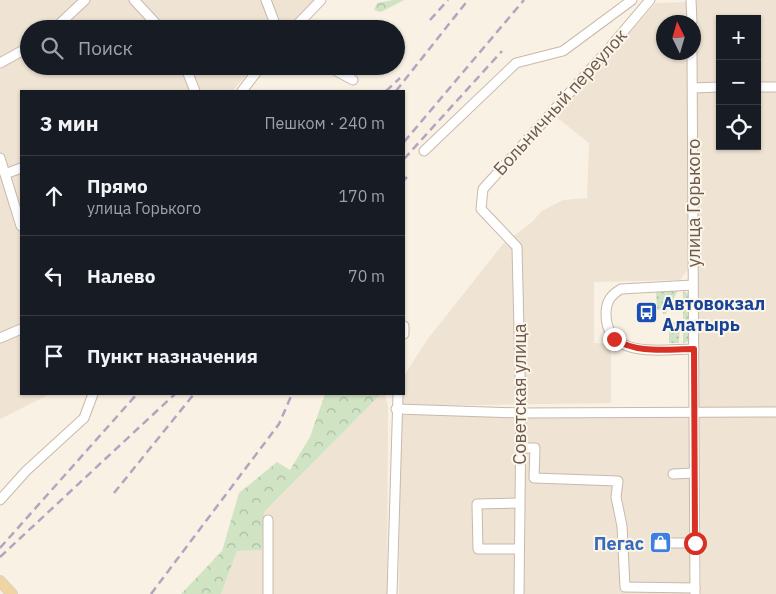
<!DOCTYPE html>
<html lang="ru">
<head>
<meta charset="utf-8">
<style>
  :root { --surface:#171b24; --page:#242831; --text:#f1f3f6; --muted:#9ea1a6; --line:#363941 }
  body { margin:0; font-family:"IBM Plex Sans",sans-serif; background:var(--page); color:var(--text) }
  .controls { position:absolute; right:15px; top:15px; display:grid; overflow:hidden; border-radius:0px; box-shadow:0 1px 4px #0004 }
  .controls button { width:45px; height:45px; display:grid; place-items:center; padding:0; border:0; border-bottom:1px solid var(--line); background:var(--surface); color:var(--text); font:25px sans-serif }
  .compass { position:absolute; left:656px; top:15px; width:45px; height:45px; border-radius:50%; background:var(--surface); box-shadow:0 1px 4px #0004; rotate:355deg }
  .stop { position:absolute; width:15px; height:15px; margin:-11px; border:4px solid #d93025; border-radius:50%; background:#fff }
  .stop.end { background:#d93025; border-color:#fff; box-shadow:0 1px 5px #0008 }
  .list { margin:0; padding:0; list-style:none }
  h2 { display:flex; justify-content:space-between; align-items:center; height:65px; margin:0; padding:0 20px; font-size:21px }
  h2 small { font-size:16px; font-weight:400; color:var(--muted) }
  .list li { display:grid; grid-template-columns:32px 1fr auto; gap:15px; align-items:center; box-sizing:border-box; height:80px; padding:0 20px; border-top:1px solid var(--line) }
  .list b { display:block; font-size:19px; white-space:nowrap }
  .list p { margin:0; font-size:16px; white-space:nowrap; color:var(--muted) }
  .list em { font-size:16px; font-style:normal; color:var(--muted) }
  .icon { flex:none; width:28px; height:28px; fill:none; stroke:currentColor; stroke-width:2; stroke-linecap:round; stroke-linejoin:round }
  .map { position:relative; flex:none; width:776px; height:594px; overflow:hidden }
  .search { position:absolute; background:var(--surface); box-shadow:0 1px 4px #0004; left:20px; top:20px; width:385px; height:55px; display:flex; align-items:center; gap:12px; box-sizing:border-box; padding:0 18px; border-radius:28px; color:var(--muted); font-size:19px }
  .panel { position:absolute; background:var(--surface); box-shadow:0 1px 4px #0004; left:20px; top:90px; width:385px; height:305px; border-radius:0px }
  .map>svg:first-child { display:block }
  .residential { fill:#efe3d3; fill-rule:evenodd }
  .green { fill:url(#green-dots) }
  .forest { fill:url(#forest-crowns) }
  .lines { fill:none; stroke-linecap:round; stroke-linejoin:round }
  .minor-casing { stroke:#c8b9ab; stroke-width:11 }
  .major-casing { stroke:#d6d1cd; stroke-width:12 }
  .minor { stroke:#fff; stroke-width:9 }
  .major { stroke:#f0d5a3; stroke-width:10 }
  .rail { stroke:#b4a4c0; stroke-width:2.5; stroke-dasharray:8 5; stroke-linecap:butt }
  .route { stroke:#d93025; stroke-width:6 }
  .labels { text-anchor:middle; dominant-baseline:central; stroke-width:4; stroke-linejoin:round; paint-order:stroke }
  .street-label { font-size:18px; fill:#6d594c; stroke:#fcf5e9 }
  .transit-label { font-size:18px; font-weight:bold; fill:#164399; stroke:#fcf5e9; text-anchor:start }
  .shop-label { font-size:18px; font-weight:bold; fill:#366cbe; stroke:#fcf5e9; text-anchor:end }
</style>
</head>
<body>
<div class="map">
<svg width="776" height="594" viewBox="0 0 776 594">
  <defs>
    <pattern id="green-dots" width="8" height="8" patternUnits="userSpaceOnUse" patternTransform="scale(1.25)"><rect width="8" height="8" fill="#d0e4c4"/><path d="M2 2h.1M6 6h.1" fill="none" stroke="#adbca1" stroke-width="1.8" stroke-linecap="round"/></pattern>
    <pattern id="forest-crowns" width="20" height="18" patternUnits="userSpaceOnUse" patternTransform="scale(1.25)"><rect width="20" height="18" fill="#d0e4c4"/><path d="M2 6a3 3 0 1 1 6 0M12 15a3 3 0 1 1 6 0" fill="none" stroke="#adbca1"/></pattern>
  </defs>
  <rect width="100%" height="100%" fill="#f9f1e3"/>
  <g class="residential">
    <path d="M0 0H315L289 29H29V66H255L232 91H21V394H50L0 419Z"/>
    <path d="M696 0H776V594H701ZM720 19H757V146H720Z"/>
    <path d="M688 2V22H664V52L688 53 689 268 680 280 594 282V343L611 344V403L402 406 404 376 427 340 503 244 532 222 542 211 563 200 587 198 589 143 555 116 656 3Z"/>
    <path d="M381 394H385L388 407 387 594H221L237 551 262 550 264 512Z"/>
    <path d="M400 415H691L692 594H399Z"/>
  </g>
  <g class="green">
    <path d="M678 290 666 314H663V310H657L656 291Z"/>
    <path d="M683 291 689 294V341L683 343Z"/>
    <path d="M680 322 679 343H669V323Z"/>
  </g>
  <g class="forest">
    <path d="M393 0H404L381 12 374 10 377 3Z"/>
    <path d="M325 394H381L264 512 262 550 237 551 221 594H181L222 551 239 493 277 462 290 470 310 437Z"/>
  </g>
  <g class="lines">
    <defs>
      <g id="minor">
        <path d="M134 0 161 29"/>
        <path d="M266 0 277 29"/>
        <path d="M691 0 692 22"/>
        <path d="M54 29 85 0"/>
        <path d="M293 29 321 0"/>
        <path d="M692 52 695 594"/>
        <path d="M0 63 29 47"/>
        <path d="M185 66 195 91"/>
        <path d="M327 66 353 80"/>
        <path d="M757 87H776"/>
        <path d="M693 88 720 87"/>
        <path d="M242 91 261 66"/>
        <path d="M424 151 516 63 563 51 632 0"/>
        <path d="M0 158 21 226"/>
        <path d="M5 174 21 168"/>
        <path d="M693 285 621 289C611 295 606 301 606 314 606 360 662 349 694 349"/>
        <path d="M404 326V334"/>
        <path d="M0 338 21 329"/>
        <path d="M396 409 521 413 776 412"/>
        <path d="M520 448H535L534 478 618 481 616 497 622 526 625 587 695 588"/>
        <path d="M673 474 694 473"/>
        <path d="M0 500 26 471 84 418 93 394"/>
        <path d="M268 520V594"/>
        <path d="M667 543H695"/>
        <path d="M519 549H478L477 504 519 503"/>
        <path d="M392 594 398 394"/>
        <path d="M519 594 521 413 517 247 481 209 483 189 606 52 650 0"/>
      </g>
      <path id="major" d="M0 581 12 594"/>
    </defs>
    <use href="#minor" class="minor-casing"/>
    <use href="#major" class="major-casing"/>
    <use href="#minor" class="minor"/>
    <use href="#major" class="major"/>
    <g class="rail">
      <path d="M430 20 448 0"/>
      <path d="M386 91 400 78"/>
      <path d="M396 91 468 0"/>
      <path d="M404 142 524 0"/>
      <path d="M404 159 502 51"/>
      <path d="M404 180 407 177"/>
      <path d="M114 493 194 394"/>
      <path d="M0 548 137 394"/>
      <path d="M0 557 175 394"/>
      <path d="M151 594 279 424 292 394"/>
    </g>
  </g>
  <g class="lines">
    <path class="route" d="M614 339C638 354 666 349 694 349L695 543"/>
  </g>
  <defs>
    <symbol id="bus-square" viewBox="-11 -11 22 22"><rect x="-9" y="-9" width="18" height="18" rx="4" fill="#1a4fb4" stroke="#fcf5e9"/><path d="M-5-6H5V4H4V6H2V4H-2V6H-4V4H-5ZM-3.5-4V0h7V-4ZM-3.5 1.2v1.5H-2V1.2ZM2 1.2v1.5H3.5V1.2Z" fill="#fff"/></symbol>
    <symbol id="shop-square" viewBox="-11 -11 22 22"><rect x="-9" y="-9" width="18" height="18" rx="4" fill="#3f7fe0" stroke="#fcf5e9"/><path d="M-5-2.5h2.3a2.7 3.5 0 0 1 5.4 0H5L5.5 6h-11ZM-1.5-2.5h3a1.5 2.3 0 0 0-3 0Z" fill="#fff"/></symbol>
  </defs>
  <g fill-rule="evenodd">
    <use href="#bus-square" x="634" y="300" width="25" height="25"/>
    <use href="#shop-square" x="648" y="530" width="25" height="25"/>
  </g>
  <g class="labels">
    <g class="street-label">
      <text transform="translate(560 102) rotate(-48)">Больничный переулок</text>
      <text transform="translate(693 203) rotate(-90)">улица Горького</text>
      <text transform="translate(519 394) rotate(-90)">Советская улица</text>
    </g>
    <g class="transit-label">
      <text x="662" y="303">Автовокзал<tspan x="662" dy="21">Алатырь</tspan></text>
    </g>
    <g class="shop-label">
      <text x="644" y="543">Пегас</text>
    </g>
  </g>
</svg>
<div class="controls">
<button>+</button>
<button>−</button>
<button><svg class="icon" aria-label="locate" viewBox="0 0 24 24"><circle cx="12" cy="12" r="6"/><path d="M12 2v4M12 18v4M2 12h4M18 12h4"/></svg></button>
</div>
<svg class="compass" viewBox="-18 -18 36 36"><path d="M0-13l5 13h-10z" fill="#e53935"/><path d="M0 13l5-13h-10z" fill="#9ea1a6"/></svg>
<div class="stop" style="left:695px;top:543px"></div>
<div class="stop end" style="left:614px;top:339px"></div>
<div class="search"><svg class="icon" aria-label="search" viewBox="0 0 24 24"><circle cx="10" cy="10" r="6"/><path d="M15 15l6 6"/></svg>Поиск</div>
<section class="panel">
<h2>3 мин<small>Пешком · 240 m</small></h2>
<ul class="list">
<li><svg class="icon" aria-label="ahead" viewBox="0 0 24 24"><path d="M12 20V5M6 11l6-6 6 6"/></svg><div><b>Прямо</b><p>улица Горького</p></div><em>170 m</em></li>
<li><svg class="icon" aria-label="left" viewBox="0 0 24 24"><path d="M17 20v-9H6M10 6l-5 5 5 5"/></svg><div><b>Налево</b></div><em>70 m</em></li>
<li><svg class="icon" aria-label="arrive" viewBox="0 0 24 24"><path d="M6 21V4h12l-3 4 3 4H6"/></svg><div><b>Пункт назначения</b></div></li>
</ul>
</section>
</div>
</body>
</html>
